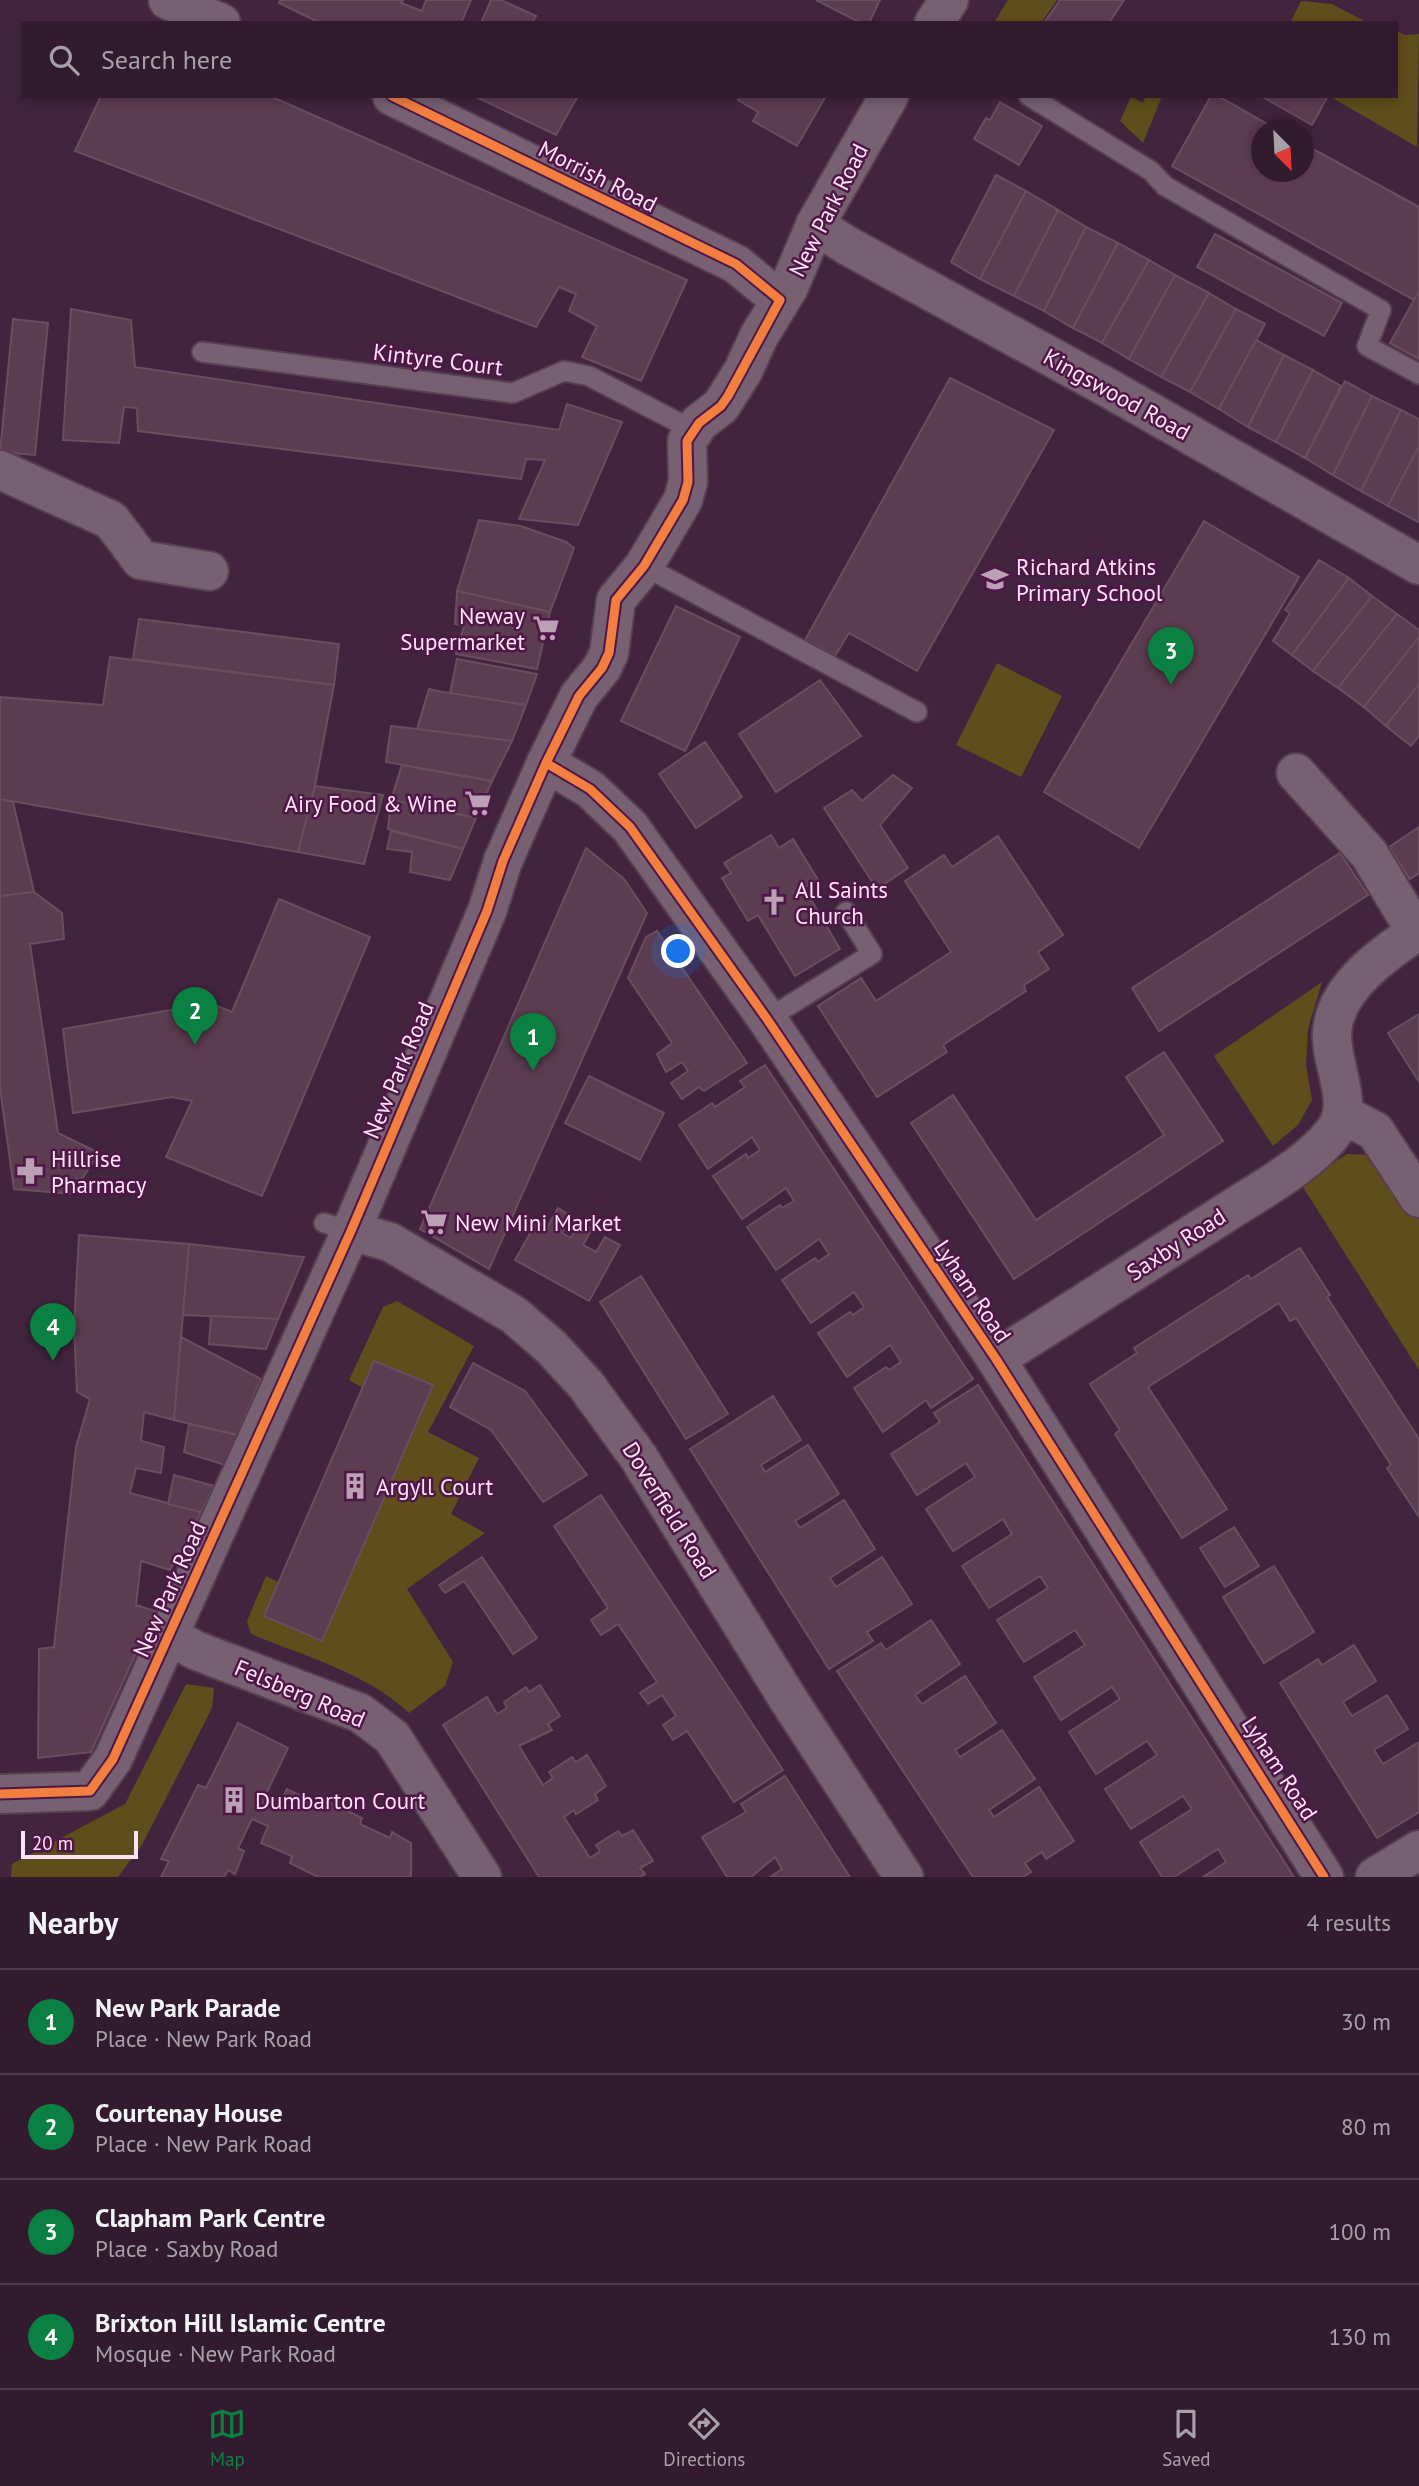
<!DOCTYPE html>
<html lang="en">
<head>
<meta charset="utf-8">
<style>
  :root { --surface:#321b2e; --page:#3d283a; --text:#f1f3f6; --muted:#a8a1aa; --line:#4d394a; --accent:#0b8043 }
  body { margin:0; font-family:"PT Sans",sans-serif; background:var(--page); color:var(--text) }
  .compass { position:absolute; left:1251px; top:119px; width:63px; height:63px; border-radius:50%; background:var(--surface); box-shadow:0 4px 10px #0003; rotate:156deg }
  .scale { position:absolute; left:21px; bottom:18px; width:117px; box-sizing:border-box; padding-left:7px; border:4px solid #fee2f7; border-top:0; font-size:19px; line-height:24px; white-space:nowrap; color:#fee2f7; -webkit-text-stroke:5px #4f1747; paint-order:stroke }
  .you { position:absolute; left:679px; top:952px; width:24px; height:24px; margin:-18px; border:5px solid #fff; border-radius:50%; background:#1a73e8; box-shadow:0 0 0 10px #1a73e833 }
  .badge { display:grid; place-items:center; width:46px; height:46px; border-radius:50%; background:var(--accent); color:#fff; font-size:23px; font-weight:700 }
  .pin { position:absolute; translate:-50% -58px; filter:drop-shadow(0 2px 4px #0008) }
  .pin::after { content:''; position:absolute; top:37px; width:24px; height:21px; background:inherit; clip-path:polygon(0 0,100% 0,50% 100%) }
  .list { margin:0; padding:0; list-style:none }
  h2 { display:flex; justify-content:space-between; align-items:center; height:91px; margin:0; padding:0 28px; font-size:30px }
  h2 small { font-size:23px; font-weight:400; color:var(--muted) }
  .list li { display:grid; grid-template-columns:46px 1fr auto; gap:21px; align-items:center; box-sizing:border-box; height:105px; padding:0 28px; border-top:2px solid var(--line) }
  .list b { display:block; font-size:26px; white-space:nowrap }
  .list p { margin:0; font-size:23px; white-space:nowrap; color:var(--muted) }
  .list em { font-size:23px; font-style:normal; color:var(--muted) }
  .icon { flex:none; width:38px; height:38px; fill:none; stroke:currentColor; stroke-width:2; stroke-linecap:round; stroke-linejoin:round }
  .map { position:relative; flex:none; width:1419px; height:1877px; overflow:hidden }
  .search { position:absolute; background:var(--surface); box-shadow:0 4px 10px #0003; left:21px; right:21px; top:21px; height:77px; display:flex; align-items:center; gap:18px; box-sizing:border-box; padding:0 24px; border-radius:0px; color:var(--muted); font-size:26px }
  .sheet { height:511px; background:var(--surface) }
  nav { display:flex; justify-content:space-around; align-items:center; box-sizing:border-box; height:98px; border-top:2px solid var(--line); background:var(--surface); font-size:19px; color:var(--muted) }
  nav a { display:grid; justify-items:center; gap:4px }
  nav .on { color:var(--accent) }
  .map>svg:first-child { display:block }
  .green { fill:#5f4e1b }
  .building { fill:#5c3c51; stroke:#694e5f; stroke-width:2 }
  .lines { fill:none; stroke-linecap:round; stroke-linejoin:round }
  .lane-casing { stroke:#553f51; stroke-width:23 }
  .street-casing { stroke:#553f51; stroke-width:42 }
  .secondary-casing { stroke:#553f51; stroke-width:42 }
  .lane { stroke:#766072; stroke-width:19 }
  .street { stroke:#766072; stroke-width:38 }
  .secondary { stroke:#766072; stroke-width:38 }
  .cycleway-casing { stroke:#4f1747; stroke-width:13 }
  .cycleway { stroke:#f27e40; stroke-width:9 }
  .labels { text-anchor:middle; dominant-baseline:central; stroke-width:5; stroke-linejoin:round; paint-order:stroke }
  .street-label { font-size:23px; fill:#fee2f7; stroke:#4f1747 }
  .poi-label { font-size:23px; fill:#fee2f7; stroke:#4f1747; text-anchor:start }
</style>
</head>
<body>
<div class="map">
<svg width="1419" height="1877" viewBox="0 0 1419 1877">
  <rect width="100%" height="100%" fill="#42243e"/>
  <g class="green">
    <path d="M1008 0H1057L1041 23H994Z"/>
    <path d="M1301 1 1332 4 1368 23H1290Z"/>
    <path d="M1396 31 1405 35 1419 34 1417 147 1329 96H1396Z"/>
    <path d="M1146 96H1162L1143 143 1120 121 1131 97 1143 103Z"/>
    <path d="M997 663 1062 696 1021 777 956 745Z"/>
    <path d="M1322 982 1308 1029 1306 1065 1312 1100 1298 1125 1273 1146 1214 1056Z"/>
    <path d="M1347 1154 1373 1155 1391 1176 1419 1218V1370L1301 1184Z"/>
    <path d="M397 1301 474 1346 428 1432 479 1458 451 1514 485 1533 407 1589 453 1662 445 1686 409 1713C367 1673 304 1656 251 1634L247 1621 266 1576 280 1583 264 1616 322 1640 433 1385 375 1361 363 1388 349 1380 383 1307Z"/>
    <path d="M186 1684 214 1688 212 1708 142 1845 118 1877H11L12 1864 125 1804Z"/>
  </g>
  <g class="building">
    <path d="M280 0H403L401 3 422 11 426 0H471L461 23H320L279 3Z"/>
    <path d="M491 0H501L536 16 532 23H481Z"/>
    <path d="M816 0H880L869 23H861Z"/>
    <path d="M1060 0H1124L1109 23H1044Z"/>
    <path d="M101 96H270L687 280 641 381 582 357 597 326 569 311 576 294 559 287 536 327 75 151Z"/>
    <path d="M474 96H578L556 135Z"/>
    <path d="M740 96H826L797 146 753 121 758 112 738 100Z"/>
    <path d="M1211 96H1218L1278 130H1262V172H1304V144L1419 207V291L1414 300 1172 166Z"/>
    <path d="M1261 96H1328L1312 125Z"/>
    <path d="M1000 102 1042 126 1019 165 974 139 986 118 990 120Z"/>
    <path d="M996 175 1026 191 980 279 951 262Z"/>
    <path d="M1026 191 1058 210 1014 296 980 279Z"/>
    <path d="M1058 210 1086 227 1044 311 1014 296Z"/>
    <path d="M1086 227 1118 243 1073 328 1044 311Z"/>
    <path d="M1215 234 1342 303 1324 336 1197 267Z"/>
    <path d="M1118 243 1149 260 1102 343 1073 328Z"/>
    <path d="M1149 260 1175 275 1129 359 1102 343Z"/>
    <path d="M1175 275 1209 293 1161 377 1129 359Z"/>
    <path d="M1419 291V359L1390 343Z"/>
    <path d="M1209 293 1236 309 1190 392 1161 377Z"/>
    <path d="M71 309 131 320 135 367 559 430 567 404 622 422 578 525 519 519 545 460 526 459 521 479 138 431 137 408 124 407 119 443 63 440Z"/>
    <path d="M1236 309 1265 324 1219 409 1190 392Z"/>
    <path d="M13 319 48 323 35 455 0 452Z"/>
    <path d="M1256 340 1284 355 1248 427 1219 409Z"/>
    <path d="M1284 355 1313 370 1276 442 1248 427Z"/>
    <path d="M1313 370 1341 386 1305 458 1276 442Z"/>
    <path d="M950 378 1054 430 917 671 849 633 835 656 805 640Z"/>
    <path d="M1345 381 1372 396 1333 475 1305 458Z"/>
    <path d="M1372 396 1401 410 1361 491 1333 475Z"/>
    <path d="M1401 410 1419 419V446L1388 506 1361 491Z"/>
    <path d="M1419 446V520L1418 522 1388 506Z"/>
    <path d="M479 520 521 526 566 542 574 548 550 612 457 591Z"/>
    <path d="M1204 521 1299 577 1139 848 1044 792Z"/>
    <path d="M1319 560 1349 578 1292 655 1273 641 1290 613 1285 610Z"/>
    <path d="M1349 578 1372 596 1313 671 1292 655Z"/>
    <path d="M457 591 550 612 537 669 456 654 464 626 455 624Z"/>
    <path d="M1372 596 1397 614 1338 688 1313 671Z"/>
    <path d="M676 606 740 637 685 751 621 721Z"/>
    <path d="M1397 614 1419 630V637L1364 707 1338 688Z"/>
    <path d="M139 619 339 644 334 685 133 659Z"/>
    <path d="M1419 637V684L1386 726 1364 707Z"/>
    <path d="M110 657 334 685 315 786 298 852 0 799V697L103 705Z"/>
    <path d="M457 659 537 674 526 705 450 693Z"/>
    <path d="M820 680 861 736 776 792 739 734Z"/>
    <path d="M1419 684V736L1411 746 1386 726Z"/>
    <path d="M429 689 437 691 526 705 512 741 417 729Z"/>
    <path d="M391 726 417 729 512 741 492 781 386 762Z"/>
    <path d="M705 742 742 797 696 828 659 774Z"/>
    <path d="M402 765 417 768 492 781 476 818 391 800Z"/>
    <path d="M893 775 912 788 880 825 908 868 877 889 824 808 852 790 862 801Z"/>
    <path d="M315 786 383 795 364 864 298 852Z"/>
    <path d="M0 799 13 802 34 892 0 896Z"/>
    <path d="M391 800 476 818 463 849 388 829Z"/>
    <path d="M1419 827V873L1410 879 1389 847Z"/>
    <path d="M391 831 463 849 450 880 410 872 412 852 387 849Z"/>
    <path d="M771 835 779 848 793 839 818 880 804 888 840 949 795 976 758 915 748 921 722 878 731 873 724 863Z"/>
    <path d="M998 836 1063 935 1038 952 1049 969 1024 985 1026 991 943 1045 947 1052 877 1097 818 1006 861 978 876 1001 951 952 905 881 944 855 952 867Z"/>
    <path d="M586 848 624 879 647 913 489 1269 420 1229Z"/>
    <path d="M1340 853 1368 895 1159 1031 1132 988Z"/>
    <path d="M34 892 62 913 64 939 30 944 58 1133 99 1153 72 1194 14 1189 0 1088V896Z"/>
    <path d="M279 899 370 937 262 1196 166 1157 192 1101 172 1097 73 1113 63 1029 210 1003 232 1012Z"/>
    <path d="M657 931 747 1063 704 1091 699 1087 682 1099 671 1083 688 1071 682 1062 666 1072 657 1054 672 1043 628 978 646 937Z"/>
    <path d="M1419 1014V1082L1388 1033Z"/>
    <path d="M1164 1052 1223 1141 1014 1279 911 1123 953 1095 1036 1220 1164 1135 1126 1077Z"/>
    <path d="M765 1065 973 1379 931 1408 926 1400 883 1432 854 1388 886 1367 889 1370 901 1362 890 1345 847 1377 818 1333 850 1312 853 1315 864 1307 854 1292 811 1323 782 1280 815 1258 818 1262 829 1254 819 1239 776 1270 747 1227 780 1205 782 1208 794 1201 786 1188 742 1219 713 1176 746 1154 748 1158 760 1150 752 1137 708 1169 679 1125 712 1103 715 1107 745 1087 740 1081Z"/>
    <path d="M589 1076 664 1113 640 1160 565 1123Z"/>
    <path d="M558 1208 571 1216 562 1233 571 1238 580 1221 592 1229 583 1245 596 1252 605 1237 620 1245 589 1301 515 1260 537 1221 548 1226Z"/>
    <path d="M79 1235 189 1244 174 1420 144 1412 141 1441 164 1447 161 1473 136 1468 130 1493 201 1512 170 1570 141 1561 136 1605 155 1611 91 1752 38 1758 39 1649 54 1647 76 1447 90 1399 77 1392 74 1327Z"/>
    <path d="M189 1244 304 1257 278 1319 183 1315Z"/>
    <path d="M1300 1248 1330 1295 1327 1297 1419 1439V1517L1387 1468 1391 1465 1296 1318 1290 1321 1279 1303 1148 1387 1227 1509 1182 1538 1115 1434 1120 1430 1090 1384 1137 1353 1134 1348 1248 1275 1251 1279Z"/>
    <path d="M641 1276 728 1414 686 1439 600 1302Z"/>
    <path d="M211 1316 278 1319 266 1349 209 1344Z"/>
    <path d="M181 1337 261 1379 237 1435 174 1420Z"/>
    <path d="M374 1361 433 1385 322 1641 264 1616Z"/>
    <path d="M473 1363 525 1391 587 1475 543 1502 491 1430 450 1407Z"/>
    <path d="M978 1385 1294 1877H1203L1226 1862 1218 1849 1174 1877H1162L1140 1842 1192 1809 1183 1796 1131 1829 1105 1789 1157 1755 1147 1741 1096 1774 1069 1732 1120 1699 1112 1687 1061 1720 1034 1677 1085 1645 1075 1630 1024 1662 997 1620 1048 1588 1040 1576 989 1608 962 1566 1012 1534 1003 1519 953 1551 926 1509 975 1477 966 1463 917 1495 891 1454 940 1422 934 1413Z"/>
    <path d="M773 1396 801 1440 761 1465 765 1472 808 1445 839 1494 795 1521 800 1528 844 1500 875 1549 830 1578 836 1587 882 1557 912 1604 867 1632 873 1641 829 1669 690 1449Z"/>
    <path d="M189 1424 237 1435 225 1465 184 1452Z"/>
    <path d="M174 1475 214 1486 201 1512 168 1504Z"/>
    <path d="M601 1495 783 1770 734 1802 687 1731 673 1740 663 1725 676 1716 662 1695 648 1704 640 1693 657 1682 618 1624 601 1635 591 1620 608 1608 554 1526Z"/>
    <path d="M1234 1527 1259 1566 1225 1587 1200 1548Z"/>
    <path d="M482 1557 537 1638 513 1654 464 1581 445 1593 439 1585Z"/>
    <path d="M1274 1566 1314 1632 1264 1663 1223 1597Z"/>
    <path d="M931 1620 960 1664 915 1695 922 1704 965 1676 996 1723 955 1750 960 1757 1002 1730 1035 1779 989 1810 994 1817 1039 1787 1074 1841 1046 1859 1042 1852 1025 1863 1031 1872 1023 1877H973L837 1671 881 1643 886 1650Z"/>
    <path d="M1354 1645 1376 1681 1343 1702 1352 1716 1387 1695 1408 1729 1374 1750 1383 1764 1419 1742V1812L1377 1838 1280 1683 1318 1659 1322 1665Z"/>
    <path d="M540 1685 560 1716 548 1724 552 1730 519 1746 543 1785 553 1778 549 1772 572 1757 576 1762 587 1755 606 1786 595 1794 598 1800 576 1814 574 1810 564 1817 590 1858 600 1851 596 1845 618 1831 622 1836 633 1830 653 1861 640 1868 645 1874 640 1877H539L443 1725 487 1697 497 1714 507 1708 504 1702 526 1687 529 1692Z"/>
    <path d="M238 1723 288 1748 266 1794 281 1802 287 1789 320 1805 323 1799 362 1818 360 1824 390 1838 392 1832 411 1843V1877H318L290 1863 292 1856 261 1843 268 1826 252 1819 238 1848 244 1851 235 1874 228 1870 224 1877H161L169 1861 161 1859 198 1785 206 1788Z"/>
    <path d="M785 1776 850 1877H770L782 1869 775 1857 751 1877H727L702 1837 746 1812 741 1804Z"/>
  </g>
  <g class="lines">
    <defs>
      <g id="lane">
        <path d="M1029 96 1151 171 1165 186 1381 310 1367 346 1419 374"/>
        <path d="M202 352 513 393 564 371 589 376 693 430"/>
        <path d="M644 566 917 712"/>
        <path d="M767 1019 872 954 846 912"/>
        <path d="M324 1223 351 1231"/>
      </g>
      <g id="street">
        <path d="M168 0 221 23"/>
        <path d="M392 96 736 264 780 300"/>
        <path d="M815 225 848 246 1110 389 1419 565"/>
        <path d="M0 470 111 520 141 560 209 571"/>
        <path d="M546 763 590 789 630 827 767 1019 996 1359 1324 1877"/>
        <path d="M1296 773 1369 854 1416 932"/>
        <path d="M1344 1115 1375 1131 1419 1198"/>
        <path d="M351 1231 390 1242 514 1315 551 1347 586 1385 639 1458 788 1699 904 1877"/>
        <path d="M996 1359C1069 1313 1142 1266 1216 1219 1252 1195 1310 1165 1335 1130 1355 1102 1330 1064 1332 1032 1335 987 1385 953 1419 930"/>
        <path d="M169 1636 197 1651 360 1713 392 1737 482 1877"/>
        <path d="M1375 1877 1419 1850"/>
      </g>
      <g id="secondary">
        <path d="M934 23 949 0"/>
        <path d="M0 1794 90 1791 113 1759 351 1231 487 911 503 861 546 763 579 696 602 668 609 653 616 600 644 566 683 500 688 482 687 441 699 423 721 406 743 371 759 336 789 287 815 225 889 96"/>
      </g>
    </defs>
    <use href="#lane" class="lane-casing"/>
    <use href="#street" class="street-casing"/>
    <use href="#secondary" class="secondary-casing"/>
    <use href="#lane" class="lane"/>
    <use href="#street" class="street"/>
    <use href="#secondary" class="secondary"/>
    <defs>
      <g id="cycleway">
        <path d="M546 763 590 789 630 827 767 1019 996 1359 1324 1877"/>
        <path d="M0 1794 90 1791 113 1759 351 1231 487 911 503 861 546 763 579 696 602 668 609 653 616 600 644 566 683 500 688 482 687 441 699 423 721 406 728 396 780 300 736 264 392 96"/>
      </g>
    </defs>
    <use href="#cycleway" class="cycleway-casing"/>
    <use href="#cycleway" class="cycleway"/>
  </g>
  <defs>
    <symbol id="school-bare" viewBox="-9 -9 18 18"><path d="M0-5L7-2L0 1L-7-2ZM-4 1L0 2.5L4 1V4Q0 6-4 4Z" fill="#bca0b6" stroke="#4f1747" stroke-width="2.5" paint-order="stroke"/></symbol>
    <symbol id="supermarket-bare" viewBox="-9 -9 18 18"><path d="M-6-5.5h2.5l.6 2H6L4.5 2H-2.5L-4.4-4H-6ZM-1.5 3.2a1.3 1.3 0 1 0 .1 0ZM3 3.2a1.3 1.3 0 1 0 .1 0Z" fill="#bca0b6" stroke="#4f1747" stroke-width="2.5" paint-order="stroke"/></symbol>
    <symbol id="church-bare" viewBox="-9 -9 18 18"><path d="M-1.2-6h2.4v3.5h3.3v2.4h-3.3V6h-2.4V-.1h-3.3v-2.4h3.3Z" fill="#bca0b6" stroke="#4f1747" stroke-width="2.5" paint-order="stroke"/></symbol>
    <symbol id="pharmacy-bare" viewBox="-9 -9 18 18"><path d="M-2-6h4v4h4v4h-4v4h-4v-4h-4v-4h4Z" fill="#bca0b6" stroke="#4f1747" stroke-width="2.5" paint-order="stroke"/></symbol>
    <symbol id="building-bare" viewBox="-9 -9 18 18"><path d="M-4-6H4V6H1V3H-1V6H-4ZM-2.5-4.3h1.7v1.8h-1.7ZM.8-4.3h1.7v1.8H.8ZM-2.5-1h1.7V.8h-1.7ZM.8-1h1.7V.8H.8Z" fill="#bca0b6" stroke="#4f1747" stroke-width="2.5" paint-order="stroke"/></symbol>
  </defs>
  <g fill-rule="evenodd">
    <use href="#school-bare" x="976" y="560" width="38" height="38"/>
    <use href="#supermarket-bare" x="527" y="609" width="38" height="38"/>
    <use href="#supermarket-bare" x="459" y="784" width="38" height="38"/>
    <use href="#church-bare" x="755" y="883" width="38" height="38"/>
    <use href="#pharmacy-bare" x="11" y="1152" width="38" height="38"/>
    <use href="#supermarket-bare" x="415" y="1203" width="38" height="38"/>
    <use href="#building-bare" x="336" y="1467" width="38" height="38"/>
    <use href="#building-bare" x="215" y="1781" width="38" height="38"/>
  </g>
  <g class="labels">
    <g class="street-label">
      <text transform="translate(598 176) rotate(27)">Morrish Road</text>
      <text transform="translate(828 210) rotate(-63)">New Park Road</text>
      <text transform="translate(438 359) rotate(7)">Kintyre Court</text>
      <text transform="translate(1117 394) rotate(29)">Kingswood Road</text>
      <text transform="translate(398 1070) rotate(-67)">New Park Road</text>
      <text transform="translate(1176 1244) rotate(-33)">Saxby Road</text>
      <text transform="translate(973 1291) rotate(56)">Lyham Road</text>
      <text transform="translate(670 1510) rotate(58)">Doverfield Road</text>
      <text transform="translate(169 1589) rotate(-66)">New Park Road</text>
      <text transform="translate(300 1693) rotate(23)">Felsberg Road</text>
      <text transform="translate(1280 1768) rotate(57)">Lyham Road</text>
    </g>
    <g class="poi-label">
      <text x="1016" y="566">Richard Atkins<tspan x="1016" dy="26">Primary School</tspan></text>
      <text x="525" y="615" text-anchor="end">Neway<tspan x="525" dy="26">Supermarket</tspan></text>
      <text x="457" y="803" text-anchor="end">Airy Food &amp; Wine</text>
      <text x="795" y="889">All Saints<tspan x="795" dy="26">Church</tspan></text>
      <text x="51" y="1158">Hillrise<tspan x="51" dy="26">Pharmacy</tspan></text>
      <text x="455" y="1222">New Mini Market</text>
      <text x="376" y="1486">Argyll Court</text>
      <text x="255" y="1800">Dumbarton Court</text>
    </g>
  </g>
</svg>
<svg class="compass" viewBox="-18 -18 36 36"><path d="M0-13l5 13h-10z" fill="#e53935"/><path d="M0 13l5-13h-10z" fill="#a8a1aa"/></svg>
<div class="scale">20 m</div>
<div class="you"></div>
<div class="pin badge" style="left:533px;top:1071px">1</div>
<div class="pin badge" style="left:195px;top:1045px">2</div>
<div class="pin badge" style="left:1171px;top:685px">3</div>
<div class="pin badge" style="left:53px;top:1361px">4</div>
<div class="search"><svg class="icon" aria-label="search" viewBox="0 0 24 24"><circle cx="10" cy="10" r="6"/><path d="M15 15l6 6"/></svg>Search here</div>
</div>
<section class="sheet">
<h2>Nearby<small>4 results</small></h2>
<ul class="list">
<li><span class="badge">1</span><div><b>New Park Parade</b><p>Place · New Park Road</p></div><em>30 m</em></li>
<li><span class="badge">2</span><div><b>Courtenay House</b><p>Place · New Park Road</p></div><em>80 m</em></li>
<li><span class="badge">3</span><div><b>Clapham Park Centre</b><p>Place · Saxby Road</p></div><em>100 m</em></li>
<li><span class="badge">4</span><div><b>Brixton Hill Islamic Centre</b><p>Mosque · New Park Road</p></div><em>130 m</em></li>
</ul>
</section>
<nav>
<a class="on"><svg class="icon" aria-label="map" viewBox="0 0 24 24"><path d="M3 6l6-2 6 2 6-2v14l-6 2-6-2-6 2zM9 4v14M15 6v14"/></svg>Map</a>
<a><svg class="icon" aria-label="directions" viewBox="0 0 24 24"><path d="M12 3l9 9-9 9-9-9zM9 14v-3h6M13 9l2 2-2 2"/></svg>Directions</a>
<a><svg class="icon" aria-label="saved" viewBox="0 0 24 24"><path d="M7 4h10v16l-5-4-5 4z"/></svg>Saved</a>
</nav>
</body>
</html>
